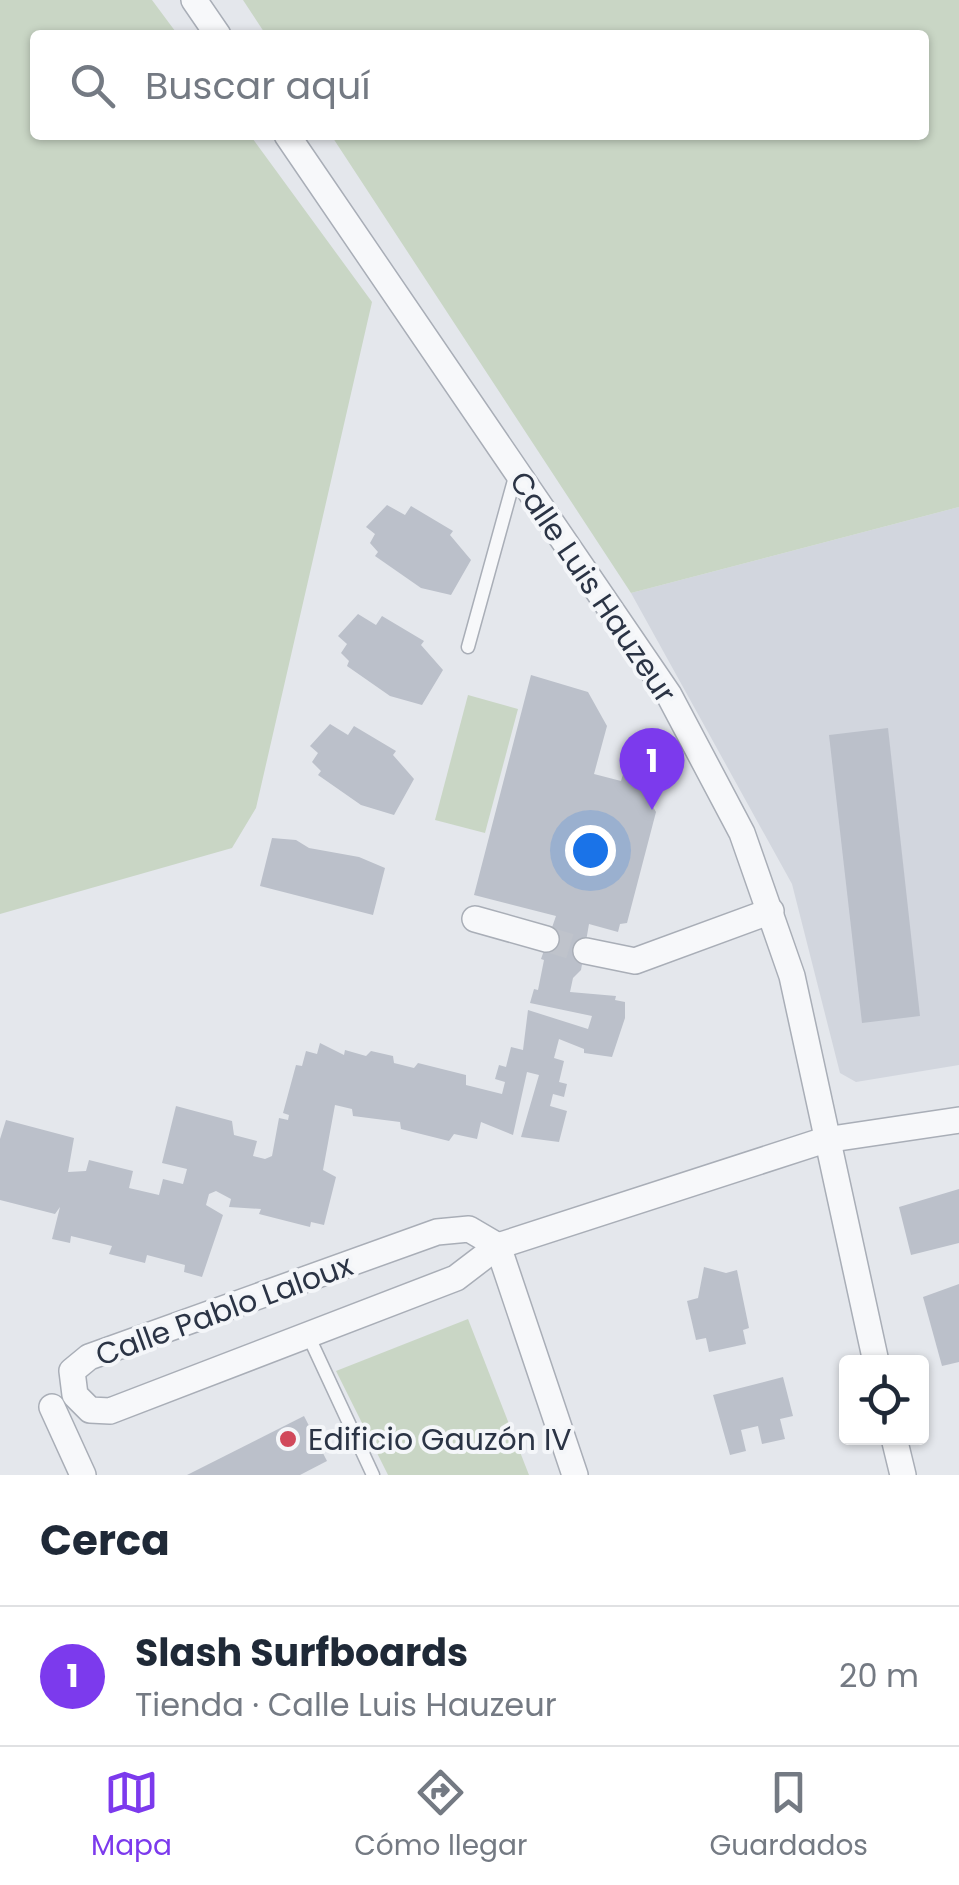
<!DOCTYPE html>
<html lang="es">
<head>
<meta charset="utf-8">
<style>
  :root { --surface:#fff; --page:#f2f2f3; --text:#1f2937; --muted:#747a83; --line:#e0e1e3; --accent:#7c3aed }
  body { margin:0; font-family:Poppins,sans-serif; background:var(--page); color:var(--text) }
  .controls { position:absolute; right:30px; bottom:30px; display:grid; overflow:hidden; border-radius:10px; box-shadow:0 2px 8px #0004 }
  .controls button { width:90px; height:90px; display:grid; place-items:center; padding:0; border:0; border-bottom:2px solid var(--line); background:var(--surface); color:var(--text); font:50px sans-serif }
  .you { position:absolute; left:590px; top:850px; width:35px; height:35px; margin:-25px; border:8px solid #fff; border-radius:50%; background:#1a73e8; box-shadow:0 0 0 15px #1a73e833 }
  .badge { display:grid; place-items:center; width:65px; height:65px; border-radius:50%; background:var(--accent); color:#fff; font-size:32px; font-weight:700 }
  .pin { position:absolute; translate:-50% -82px; filter:drop-shadow(0 2px 5px #0008) }
  .pin::after { content:''; position:absolute; top:52px; width:35px; height:30px; background:inherit; clip-path:polygon(0 0,100% 0,50% 100%) }
  .list { margin:0; padding:0; list-style:none }
  h2 { display:flex; justify-content:space-between; align-items:center; height:130px; margin:0; padding:0 40px; font-size:42px }
  h2 small { font-size:32px; font-weight:400; color:var(--muted) }
  .list li { display:grid; grid-template-columns:65px 1fr auto; gap:30px; align-items:center; box-sizing:border-box; height:140px; padding:0 40px; border-top:2px solid var(--line) }
  .list b { display:block; font-size:38px; white-space:nowrap }
  .list p { margin:0; font-size:32px; white-space:nowrap; color:var(--muted) }
  .list em { font-size:32px; font-style:normal; color:var(--muted) }
  .icon { flex:none; width:55px; height:55px; fill:none; stroke:currentColor; stroke-width:2; stroke-linecap:round; stroke-linejoin:round }
  .map { position:relative; flex:none; width:959px; height:1475px; overflow:hidden }
  .search { position:absolute; background:var(--surface); box-shadow:0 2px 8px #0004; left:30px; right:30px; top:30px; height:110px; display:flex; align-items:center; gap:25px; box-sizing:border-box; padding:0 35px; border-radius:10px; color:var(--muted); font-size:38px }
  .sheet { height:270px; background:var(--surface) }
  nav { display:flex; justify-content:space-around; align-items:center; box-sizing:border-box; height:140px; border-top:2px solid var(--line); background:var(--surface); font-size:28px; color:var(--muted) }
  nav a { display:grid; justify-items:center; gap:5px }
  nav .on { color:var(--accent) }
  .map>svg:first-child { display:block }
  .built { fill:#d2d6de }
  .green { fill:#c9d6c5 }
  .building { fill:#bbc0ca }
  .lines { fill:none; stroke-linecap:round; stroke-linejoin:round }
  .street-tunnel { stroke:#bfc3cb; stroke-width:25; stroke-dasharray:25 12; stroke-linecap:butt }
  .lane-casing { stroke:#a9aeb7; stroke-width:15 }
  .street-casing { stroke:#a9aeb7; stroke-width:28 }
  .lane { stroke:#f7f8fa; stroke-width:12 }
  .street { stroke:#f7f8fa; stroke-width:25 }
  .poi-dot { fill:#d1495b; stroke:#f4f6f9; stroke-width:4 }
  .labels { text-anchor:middle; dominant-baseline:central; stroke-width:8; stroke-linejoin:round; paint-order:stroke }
  .street-label { font-size:30px; fill:#2b3445; stroke:#f4f6f9 }
  .poi-label { font-size:30px; fill:#2b3445; stroke:#f4f6f9; text-anchor:start }
</style>
</head>
<body>
<div class="map">
<svg width="959" height="1475" viewBox="0 0 959 1475">
  <rect width="100%" height="100%" fill="#e4e7ec"/>
  <path class="built" d="M959 507V1065L856 1082 840 1073 792 884 631 593Z"/>
  <g class="green">
    <path d="M0 0H152L178 35H35V135H250L372 302 256 808 232 848 0 914Z"/>
    <path d="M243 0H959V507L631 593 331 135H924V35H266Z"/>
    <path d="M468 695 518 709 485 833 435 820Z"/>
    <path d="M468 1319 529 1475H388L336 1371Z"/>
  </g>
  <g class="building">
    <path d="M387 505 405 515 411 506 453 531 450 535 471 560 451 595 421 588 375 556 378 552 370 543 375 534 366 527Z"/>
    <path d="M358 614 376 625 382 616 424 641 421 645 443 670 422 705 390 696 347 666 349 661 341 653 347 644 338 636Z"/>
    <path d="M531 675 588 692 607 726 594 774 621 781 627 761 656 812 627 923 620 924 618 932 589 924 581 970 573 978 570 992 616 996 615 1000 625 1002V1018L612 1057 584 1053V1049L559 1039 554 1058 564 1061 559 1082 567 1084 564 1097 553 1094 550 1106 567 1111 559 1142 521 1137 539 1075 527 1072 513 1135 481 1122 477 1139 454 1134 449 1141 401 1129 400 1122 353 1116 352 1109 335 1105 323 1170 336 1177 324 1225 311 1222 310 1227 259 1214 261 1209 229 1207 231 1199 216 1191 209 1194 206 1205 223 1215 202 1277 184 1272 185 1265 147 1255 145 1263 109 1254 112 1246 71 1236 70 1243 52 1239 60 1207 55 1214 0 1200V1139L6 1120 74 1138 68 1172 86 1171 89 1160 133 1171 129 1188 159 1195 163 1179 183 1184 187 1169 162 1163 176 1106 232 1121 234 1135 257 1141 253 1156 265 1159 272 1156 279 1118 288 1120 289 1115 283 1113 296 1065 302 1066 306 1051 317 1054 320 1043 344 1055 345 1050 366 1056 371 1051 393 1056 394 1063 414 1068 418 1063 466 1075V1085L502 1094 505 1082 495 1079 499 1065 506 1067 511 1047 523 1050 528 1010 588 1029 592 1016 530 1003 534 989 538 990 544 960 541 959 556 916 474 895Z"/>
    <path d="M330 724 348 735 354 726 396 751 393 755 414 779 394 815 361 805 318 775 321 771 312 762 318 753 310 746Z"/>
    <path d="M888 728 920 1016 862 1023 829 735Z"/>
    <path d="M272 838 296 840 309 848 359 857 385 868 373 915 260 886Z"/>
    <path d="M959 1189V1243L911 1255 899 1207Z"/>
    <path d="M704 1267 726 1273 737 1270 749 1328 743 1330 746 1344 709 1352 706 1338 696 1340 687 1301 698 1298Z"/>
    <path d="M959 1284V1362L942 1366 923 1297Z"/>
    <path d="M783 1377 793 1416 780 1419 785 1439 762 1444 758 1426 741 1430 746 1451 730 1455 713 1395Z"/>
    <path d="M304 1416 327 1461 300 1475H187Z"/>
  </g>
  <g class="lines">
    <path class="street-tunnel" d="M546 939 586 951"/>
    <defs>
      <g id="lane">
        <path d="M468 647 516 473"/>
        <path d="M308 1335 373 1475"/>
      </g>
      <g id="street">
        <path d="M194 0 218 35"/>
        <path d="M287 135 669 695 742 833 792 976 876 1362"/>
        <path d="M475 919 546 939"/>
        <path d="M586 951 635 961 771 911"/>
        <path d="M469 1229 498 1246 456 1278 110 1411 90 1410 75 1395 72 1371 89 1357 437 1232Z"/>
        <path d="M52 1407 83 1475"/>
        <path d="M894 1438 903 1475"/>
        <path d="M575 1475 498 1246 825 1140 959 1120"/>
      </g>
    </defs>
    <use href="#lane" class="lane-casing"/>
    <use href="#street" class="street-casing"/>
    <use href="#lane" class="lane"/>
    <use href="#street" class="street"/>
  </g>
  <circle class="poi-dot" cx="288" cy="1439" r="10"/>
  <g class="labels">
    <g class="street-label">
      <text transform="translate(593 587) rotate(56)">Calle Luis Hauzeur</text>
      <text transform="translate(224 1310) rotate(-20)">Calle Pablo Laloux</text>
    </g>
    <g class="poi-label">
      <text x="308" y="1439">Edificio Gauzón IV</text>
    </g>
  </g>
</svg>
<div class="controls">
<button><svg class="icon" aria-label="locate" viewBox="0 0 24 24"><circle cx="12" cy="12" r="6"/><path d="M12 2v4M12 18v4M2 12h4M18 12h4"/></svg></button>
</div>
<div class="you"></div>
<div class="pin badge" style="left:652px;top:810px">1</div>
<div class="search"><svg class="icon" aria-label="search" viewBox="0 0 24 24"><circle cx="10" cy="10" r="6"/><path d="M15 15l6 6"/></svg>Buscar aquí</div>
</div>
<section class="sheet">
<h2>Cerca<small></small></h2>
<ul class="list">
<li><span class="badge">1</span><div><b>Slash Surfboards</b><p>Tienda · Calle Luis Hauzeur</p></div><em>20 m</em></li>
</ul>
</section>
<nav>
<a class="on"><svg class="icon" aria-label="map" viewBox="0 0 24 24"><path d="M3 6l6-2 6 2 6-2v14l-6 2-6-2-6 2zM9 4v14M15 6v14"/></svg>Mapa</a>
<a><svg class="icon" aria-label="directions" viewBox="0 0 24 24"><path d="M12 3l9 9-9 9-9-9zM9 14v-3h6M13 9l2 2-2 2"/></svg>Cómo llegar</a>
<a><svg class="icon" aria-label="saved" viewBox="0 0 24 24"><path d="M7 4h10v16l-5-4-5 4z"/></svg>Guardados</a>
</nav>
</body>
</html>
